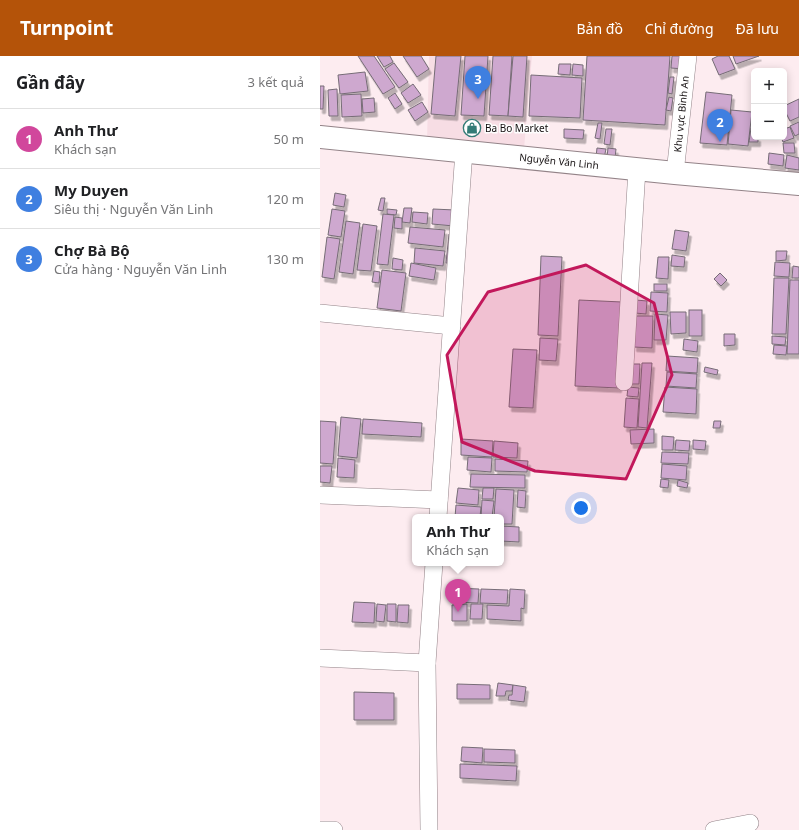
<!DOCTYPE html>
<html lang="vi">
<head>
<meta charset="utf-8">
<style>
  :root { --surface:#fff; --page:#f6f6f6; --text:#202124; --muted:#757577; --line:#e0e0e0; --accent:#b45309 }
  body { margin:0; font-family:"Noto Sans",sans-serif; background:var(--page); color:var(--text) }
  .controls { position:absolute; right:12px; top:12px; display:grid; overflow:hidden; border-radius:6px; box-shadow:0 2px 10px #0003 }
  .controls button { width:36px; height:36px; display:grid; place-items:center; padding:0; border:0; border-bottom:1px solid var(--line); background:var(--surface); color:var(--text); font:20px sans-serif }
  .you { position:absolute; left:261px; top:452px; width:14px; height:14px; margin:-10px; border:3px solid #fff; border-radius:50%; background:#1a73e8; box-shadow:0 0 0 6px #1a73e833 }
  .badge { display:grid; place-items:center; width:26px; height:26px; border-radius:50%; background:var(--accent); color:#fff; font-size:13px; font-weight:700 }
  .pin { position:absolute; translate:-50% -33px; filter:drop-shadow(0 1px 2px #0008) }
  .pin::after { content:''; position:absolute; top:21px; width:14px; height:12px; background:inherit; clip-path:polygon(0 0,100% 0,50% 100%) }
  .popup { position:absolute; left:92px; top:458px; width:92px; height:52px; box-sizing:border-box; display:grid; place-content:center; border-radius:6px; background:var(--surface); filter:drop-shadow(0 1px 3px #0005); font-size:13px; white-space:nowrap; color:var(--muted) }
  .popup b { font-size:15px; color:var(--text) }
  .popup::after { content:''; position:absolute; left:50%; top:100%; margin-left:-8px; border:8px solid transparent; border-top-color:var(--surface) }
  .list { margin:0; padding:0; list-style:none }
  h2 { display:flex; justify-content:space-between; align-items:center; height:52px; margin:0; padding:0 16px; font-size:17px }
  h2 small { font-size:13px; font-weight:400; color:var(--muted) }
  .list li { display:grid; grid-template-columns:26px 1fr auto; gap:12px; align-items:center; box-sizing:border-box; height:60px; padding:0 16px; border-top:1px solid var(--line) }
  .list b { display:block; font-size:15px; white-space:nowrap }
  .list p { margin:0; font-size:13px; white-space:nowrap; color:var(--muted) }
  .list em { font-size:13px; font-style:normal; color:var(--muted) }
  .map { position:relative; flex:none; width:479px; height:774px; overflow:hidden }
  header { display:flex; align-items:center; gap:24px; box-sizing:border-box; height:56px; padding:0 20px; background:var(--accent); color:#fff }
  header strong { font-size:19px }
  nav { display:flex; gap:22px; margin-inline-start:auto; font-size:14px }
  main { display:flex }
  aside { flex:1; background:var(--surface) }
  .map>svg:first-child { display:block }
  .built { fill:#f7dde4 }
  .building { fill:#cea8cf; stroke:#766c76; filter:url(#shadow) }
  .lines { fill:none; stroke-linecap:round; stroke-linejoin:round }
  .street-casing { stroke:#938388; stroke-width:18 }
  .highway-casing { stroke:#938388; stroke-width:24 }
  .street { stroke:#fff; stroke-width:17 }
  .highway { stroke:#fff; stroke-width:22 }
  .marked { fill:#c2185b; fill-opacity:0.2; stroke:#c2185b; stroke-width:3; stroke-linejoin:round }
  .labels { text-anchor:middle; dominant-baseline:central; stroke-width:3; stroke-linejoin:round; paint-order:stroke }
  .street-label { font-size:10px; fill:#130e0f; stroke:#fefefe }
  .poi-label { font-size:10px; fill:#130e0f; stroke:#fefefe; text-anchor:start }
</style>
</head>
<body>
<header>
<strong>Turnpoint</strong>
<nav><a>Bản đồ</a><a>Chỉ đường</a><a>Đã lưu</a></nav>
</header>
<main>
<aside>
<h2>Gần đây<small>3 kết quả</small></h2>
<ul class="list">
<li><span class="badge" style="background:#d1479c">1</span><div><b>Anh Thư</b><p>Khách sạn</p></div><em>50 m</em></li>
<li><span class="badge" style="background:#3f7fe0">2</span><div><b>My Duyen</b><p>Siêu thị · Nguyễn Văn Linh</p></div><em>120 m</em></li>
<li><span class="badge" style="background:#3f7fe0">3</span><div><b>Chợ Bà Bộ</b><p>Cửa hàng · Nguyễn Văn Linh</p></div><em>130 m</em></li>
</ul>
</aside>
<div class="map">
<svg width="479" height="774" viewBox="0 0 479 774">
  <defs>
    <filter id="shadow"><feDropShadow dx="2.5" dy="4.5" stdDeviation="0" flood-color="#0004"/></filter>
  </defs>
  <rect width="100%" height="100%" fill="#fdecf0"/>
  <path class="built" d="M109 0H212L204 93 107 86Z"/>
  <g class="building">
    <path d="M38 0H54L75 31 63 38Z"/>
    <path d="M57 0H70L73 6 64 11Z"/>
    <path d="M83 0H101L109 13 97 21Z"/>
    <path d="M116 0H141L135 60 111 58Z"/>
    <path d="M145 0H168L164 60 141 59Z"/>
    <path d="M173 0H192L188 60 169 59Z"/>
    <path d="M193 0H207L203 61 188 60Z"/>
    <path d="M267 0H350L345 69 263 64Z"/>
    <path d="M352 0H365L364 13 351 12Z"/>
    <path d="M398 0H409L415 13 399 19 392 3Z"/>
    <path d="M413 0H439L416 8Z"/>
    <path d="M74 7 88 26 79 32 65 13Z"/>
    <path d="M239 8H251L250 19 238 18Z"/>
    <path d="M253 8 263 9V20L252 19Z"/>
    <path d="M45 16 48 35 20 38 18 19Z"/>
    <path d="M211 19 262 22 260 62 209 60Z"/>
    <path d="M350 21H354L352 38 348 37Z"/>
    <path d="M93 28 101 39 88 47 81 37Z"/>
    <path d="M0 30H4L3 53H0Z"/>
    <path d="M17 33 18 60H9L8 34Z"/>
    <path d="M386 36 412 39 407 89 380 87Z"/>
    <path d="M75 37 82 48 75 53 68 42Z"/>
    <path d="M41 38 42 60 22 61 21 39Z"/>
    <path d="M349 41 353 42 351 55 346 54Z"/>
    <path d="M54 42 55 56 43 57 42 43Z"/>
    <path d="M479 43V61L470 65 464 53V50Z"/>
    <path d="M102 46 108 56 95 65 88 54Z"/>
    <path d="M411 54 432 56 428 90 408 88Z"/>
    <path d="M479 66V78L475 80 470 70Z"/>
    <path d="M278 67H282L280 83 275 82Z"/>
    <path d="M470 71 474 82 463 86 461 81H464V73Z"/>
    <path d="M431 72H434V81H438V86H429Z"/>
    <path d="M244 73 264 74 263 83 244 82Z"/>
    <path d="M286 73H292L290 89 284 88Z"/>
    <path d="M463 87H474L475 97H464Z"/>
    <path d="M277 92 286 93 284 102 276 101Z"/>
    <path d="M288 92 296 93 295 102 287 101Z"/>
    <path d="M449 97 464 99 463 110 448 108Z"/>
    <path d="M467 99 479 102V114L465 112Z"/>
    <path d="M15 137 26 139 24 151 13 149Z"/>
    <path d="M61 142H65L63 155 58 154Z"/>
    <path d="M84 152H92L90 167 82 166Z"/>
    <path d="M12 153 25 155 21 181 8 179Z"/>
    <path d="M67 153 77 154 76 159 67 158Z"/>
    <path d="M113 153 135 154 134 170 112 168Z"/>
    <path d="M93 156 108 157 107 168 92 166Z"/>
    <path d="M63 158 74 159 68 209 57 208Z"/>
    <path d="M75 161 82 162V173L74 172Z"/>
    <path d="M26 165 40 167 33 218 19 216Z"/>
    <path d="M43 168 57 170 51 215 37 214Z"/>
    <path d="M90 171 125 174 123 191 88 187Z"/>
    <path d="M355 174 369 176 366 195 352 193Z"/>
    <path d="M129 178 135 179 132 207H126Z"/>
    <path d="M7 181 20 183 14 223 2 221Z"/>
    <path d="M95 192 125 195 123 210 94 207Z"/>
    <path d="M456 195H467L466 204 456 205Z"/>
    <path d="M352 199 365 201 364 211 351 210Z"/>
    <path d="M221 200 242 201 238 280 218 279Z"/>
    <path d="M338 201H349L348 223 336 222Z"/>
    <path d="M73 202 83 204 82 214 72 213Z"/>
    <path d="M455 206 470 207 469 221 454 220Z"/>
    <path d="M91 207 116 212 114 224 89 220Z"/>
    <path d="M473 210 479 211V222H472Z"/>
    <path d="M62 214 86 217 81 255 57 252Z"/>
    <path d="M54 215 60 216 59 227 52 226Z"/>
    <path d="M400 217 407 224 401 230 394 223Z"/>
    <path d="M454 222H469L466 278H452Z"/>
    <path d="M470 224H479V298H467Z"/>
    <rect x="334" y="228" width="13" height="7"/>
    <path d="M331 236 348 237 347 256 330 255Z"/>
    <path d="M259 244 302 246 299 332 255 330Z"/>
    <path d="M316 244 327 245 326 258 315 257Z"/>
    <rect x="369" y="254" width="13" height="26"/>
    <path d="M350 256H366V277L351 278Z"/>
    <path d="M335 258 348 259 346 284H334Z"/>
    <path d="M315 260H333L332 292 314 291Z"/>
    <path d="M404 278H415V289L404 290Z"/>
    <path d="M452 280 466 281 465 289 452 288Z"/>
    <path d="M220 282 238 283 236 305 219 304Z"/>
    <path d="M364 283 378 285 377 296 363 294Z"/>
    <path d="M454 289 467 290 466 299 453 298Z"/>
    <path d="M193 293 217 294 213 352 189 351Z"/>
    <path d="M347 300 378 302 377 317 346 315Z"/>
    <path d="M322 307H332L327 372 318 371Z"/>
    <path d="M310 308H320L319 328H308Z"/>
    <path d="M385 311 398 314 397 319 384 316Z"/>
    <path d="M347 316 377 318 376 332 346 330Z"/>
    <path d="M308 331 319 332 318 341 307 340Z"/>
    <path d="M345 331 377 333 376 358 343 356Z"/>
    <path d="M306 342 319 343 317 372 304 371Z"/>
    <path d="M21 361 41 363 37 402 18 400Z"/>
    <path d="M43 363 102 367 101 381 42 378Z"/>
    <path d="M0 365 16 366 13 408 0 407Z"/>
    <path d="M394 365H401L400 372H393Z"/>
    <path d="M334 373V387L311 388 310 374Z"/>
    <path d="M342 380 354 381 353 394H342Z"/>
    <path d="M141 383 173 385 172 401 141 399Z"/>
    <path d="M356 384 370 385 369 395 355 394Z"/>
    <path d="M373 384 386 385 385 394 373 393Z"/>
    <path d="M174 385 198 387 197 402 173 401Z"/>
    <path d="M342 396 369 397 368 408 341 407Z"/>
    <path d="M148 401 172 402 171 416 147 414Z"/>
    <path d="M18 402 35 404 34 422 17 421Z"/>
    <path d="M175 403 208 405 207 416 175 415Z"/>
    <path d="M342 408 367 410 366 424 341 422Z"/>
    <path d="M0 410H12L10 427 0 426Z"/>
    <path d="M151 418 205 419V432L150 431Z"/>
    <path d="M341 423 349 424 348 432 340 431Z"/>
    <path d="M358 424 368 427 367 432 357 430Z"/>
    <path d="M138 432 159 434 158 449 136 447Z"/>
    <path d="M163 432H174L173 443H162Z"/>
    <path d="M176 433 194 434 192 468H181V461H174Z"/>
    <path d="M198 434 206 435 205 452 197 451Z"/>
    <path d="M162 444 174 445 172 461H161Z"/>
    <path d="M136 449 161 451 160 461H135Z"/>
    <path d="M181 470 199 471V486L181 485Z"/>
    <path d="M134 532 159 533 158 547 134 546Z"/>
    <path d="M161 533 188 534 187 548 160 547Z"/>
    <path d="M190 533 205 534 204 553 201 552V565L167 563V549L189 550Z"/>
    <path d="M34 546 55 547 54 567 32 566Z"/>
    <path d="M57 548 66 549 64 566 56 565Z"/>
    <path d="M67 548H76V566L67 565Z"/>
    <path d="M147 548V565H132V549Z"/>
    <path d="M151 548H163L162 563H150Z"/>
    <path d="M78 549H89L88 567 77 566Z"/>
    <path d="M178 627 193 629 192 635H186L185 640H176Z"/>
    <path d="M137 628 170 629V643H137Z"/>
    <path d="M193 629 206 631 204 646 188 644 189 639H192Z"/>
    <path d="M34 636 74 637V664H34Z"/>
    <path d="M142 691 163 692 162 707 141 705Z"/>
    <path d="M164 693 195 694V707L164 706Z"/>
    <path d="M140 708 197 710 196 725 140 722Z"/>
  </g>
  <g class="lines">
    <defs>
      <g id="street">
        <path d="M355 117 368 0"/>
        <path d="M0 257 132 270"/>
        <path d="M304 326 317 113"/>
        <path d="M0 439 119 444"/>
        <path d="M118 461 144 95"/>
        <path d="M0 602 107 607"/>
        <path d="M0 774H14"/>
        <path d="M109 774 107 607 114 507"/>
        <path d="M394 774 430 767"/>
      </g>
      <path id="highway" d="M0 81 355 117 479 128"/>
    </defs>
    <use href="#street" class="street-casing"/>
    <use href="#highway" class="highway-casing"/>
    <use href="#street" class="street"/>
    <use href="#highway" class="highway"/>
  </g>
  <path class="marked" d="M266 209 334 247 352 319 306 423 215 415 142 386 127 299 168 236Z"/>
  <defs>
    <symbol id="shop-ring" viewBox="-11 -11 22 22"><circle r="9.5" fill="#fefefe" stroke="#337b76" stroke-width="1.5"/><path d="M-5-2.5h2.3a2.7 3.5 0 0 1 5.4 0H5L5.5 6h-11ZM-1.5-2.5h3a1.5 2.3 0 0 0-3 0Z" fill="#337b76"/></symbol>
  </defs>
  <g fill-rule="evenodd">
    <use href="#shop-ring" x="142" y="62" width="20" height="20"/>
  </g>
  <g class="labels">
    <g class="street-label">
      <text transform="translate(361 58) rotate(-84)">Khu vực Bình An</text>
      <text transform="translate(239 105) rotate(6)">Nguyễn Văn Linh</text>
    </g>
    <g class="poi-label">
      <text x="165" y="72">Ba Bo Market</text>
    </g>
  </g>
</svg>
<div class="controls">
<button>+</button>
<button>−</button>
</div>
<div class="you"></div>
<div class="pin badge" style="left:138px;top:556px;background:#d1479c">1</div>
<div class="popup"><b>Anh Thư</b>Khách sạn</div>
<div class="pin badge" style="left:400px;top:86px;background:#3f7fe0">2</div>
<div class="pin badge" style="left:158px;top:43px;background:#3f7fe0">3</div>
</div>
</main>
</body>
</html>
